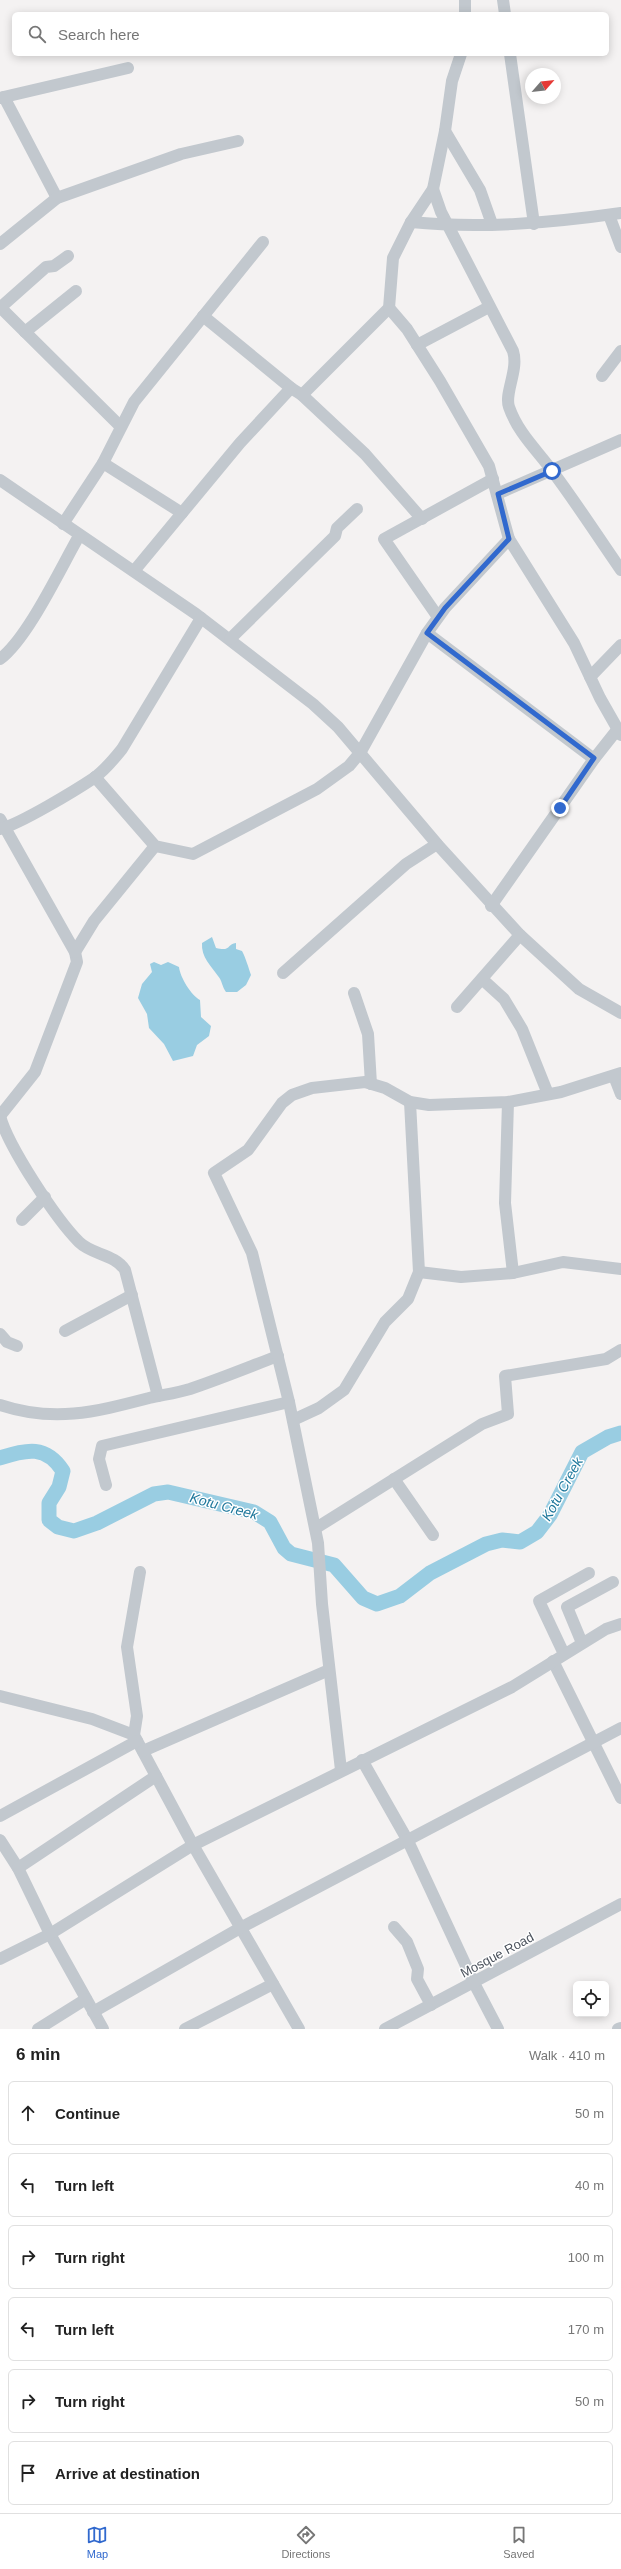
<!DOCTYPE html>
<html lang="en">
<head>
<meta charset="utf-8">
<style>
  :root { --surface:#fff; --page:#f2f2f2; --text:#222; --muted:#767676; --line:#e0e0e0; --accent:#3169ce }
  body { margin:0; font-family:Helvetica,sans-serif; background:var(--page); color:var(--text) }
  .controls { position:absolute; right:12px; bottom:12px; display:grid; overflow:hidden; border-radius:6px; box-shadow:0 2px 10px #0003 }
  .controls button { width:36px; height:36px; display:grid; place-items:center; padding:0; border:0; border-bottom:1px solid var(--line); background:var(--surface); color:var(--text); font:20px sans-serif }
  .compass { position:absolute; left:525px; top:68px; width:36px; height:36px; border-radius:50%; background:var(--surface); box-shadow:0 2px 10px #0003; rotate:62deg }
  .stop { position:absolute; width:12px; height:12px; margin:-9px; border:3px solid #3169ce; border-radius:50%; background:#fff }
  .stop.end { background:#3169ce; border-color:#fff; box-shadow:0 1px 4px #0008 }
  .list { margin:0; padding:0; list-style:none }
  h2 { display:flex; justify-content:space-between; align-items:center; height:52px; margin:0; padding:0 16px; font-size:17px }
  h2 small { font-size:13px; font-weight:400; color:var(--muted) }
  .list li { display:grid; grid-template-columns:26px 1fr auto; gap:12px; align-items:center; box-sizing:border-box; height:64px; margin:0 8px 8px; padding:0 8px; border:1px solid var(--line); border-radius:6px }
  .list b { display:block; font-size:15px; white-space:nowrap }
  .list em { font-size:13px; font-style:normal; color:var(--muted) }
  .icon { flex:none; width:22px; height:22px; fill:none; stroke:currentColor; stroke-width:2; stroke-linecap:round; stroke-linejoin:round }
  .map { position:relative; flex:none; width:621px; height:2029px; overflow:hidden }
  .search { position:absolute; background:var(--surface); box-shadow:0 2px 10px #0003; left:12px; right:12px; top:12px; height:44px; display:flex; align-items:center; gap:10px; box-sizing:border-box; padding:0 14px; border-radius:6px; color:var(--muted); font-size:15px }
  .sheet { height:484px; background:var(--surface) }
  nav { display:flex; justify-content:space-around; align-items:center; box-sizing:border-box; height:56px; border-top:1px solid var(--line); background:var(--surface); font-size:11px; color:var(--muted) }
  nav a { display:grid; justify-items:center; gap:2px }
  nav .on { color:var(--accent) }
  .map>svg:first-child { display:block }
  .water { fill:#99cde2 }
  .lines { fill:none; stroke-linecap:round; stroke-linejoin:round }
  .river { stroke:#99cde2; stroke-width:15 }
  .minor { stroke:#c2c8ce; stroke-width:12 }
  .route { stroke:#3169ce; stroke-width:5 }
  .labels { text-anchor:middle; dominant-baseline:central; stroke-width:3; stroke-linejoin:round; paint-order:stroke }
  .street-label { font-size:13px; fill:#4c535d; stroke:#fff }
  .water-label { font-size:14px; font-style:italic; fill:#1f789c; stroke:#fff }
</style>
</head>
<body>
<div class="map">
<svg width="621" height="2029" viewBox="0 0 621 2029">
  <rect width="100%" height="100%" fill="#f4f2f2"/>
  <g class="water">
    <path d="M212 937 216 948C231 952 227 944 236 943V949L242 951C245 956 249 969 251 975L246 985 237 992H226C222 987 222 980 218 976 211 966 201 957 202 943Z"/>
    <path d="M154 962 161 965 168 962 179 967C180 977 191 995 200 1000L201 1017 211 1026 209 1036 197 1045 193 1056 173 1061 164 1044 149 1028 147 1014 138 998 142 984 152 972 150 964Z"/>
  </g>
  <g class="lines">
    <path class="river" d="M0 1458C27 1449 46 1445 63 1471L59 1487 49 1503V1520L58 1527 74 1531 97 1523 154 1494 168 1492 254 1512 270 1522 284 1548 291 1554 334 1565 363 1598 377 1604 400 1596 430 1573 486 1544 502 1540 520 1542 537 1532 550 1515 582 1452 608 1437 621 1433"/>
    <g class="minor">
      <path d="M503 0 505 14"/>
      <path d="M465 14V0"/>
      <path d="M510 54 534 224"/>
      <path d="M4 97 57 198"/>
      <path d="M0 98 128 68"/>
      <path d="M445 131 480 190 492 224"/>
      <path d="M433 189 441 212 513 351C519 370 504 393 509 407 518 433 537 450 553 472 577 504 598 537 621 570"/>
      <path d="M609 215 621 247"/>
      <path d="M411 222C481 229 551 223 621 213"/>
      <path d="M0 244 57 198 181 154 238 141"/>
      <path d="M0 307 120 426"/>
      <path d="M1 307 46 267 54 266 68 256"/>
      <path d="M203 316 291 388 302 395 365 454 422 519"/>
      <path d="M25 332 76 291"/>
      <path d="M417 345 489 307"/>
      <path d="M602 376 621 351"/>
      <path d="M302 395 389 308 393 258 411 222 433 189 445 131 452 81 461 54"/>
      <path d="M103 463 182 513"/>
      <path d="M0 480 196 614 313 704 338 727 437 844 520 935 579 989 621 1013"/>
      <path d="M497 494 621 440"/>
      <path d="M63 524 103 463 134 402 263 242"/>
      <path d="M509 539 574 643 600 698 621 735"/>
      <path d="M134 571 240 443 291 388"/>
      <path d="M438 617 384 539 493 479"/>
      <path d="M427 633 594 759"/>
      <path d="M230 639 335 536 337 528 357 509"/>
      <path d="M0 659C28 638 60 569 79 536"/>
      <path d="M590 677 621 645"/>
      <path d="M95 777 155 846 193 854 317 789 349 766 360 753 427 633 445 608 509 539 489 466 440 381 407 329 389 308"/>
      <path d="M0 819 75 952 77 962 35 1072 0 1116"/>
      <path d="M0 829C20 824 76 790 94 778 105 770 114 759 122 749L201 618"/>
      <path d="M491 906 594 759 617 730"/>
      <path d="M75 952 94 921 155 846"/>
      <path d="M283 973 406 864 437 844"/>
      <path d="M482 979 504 999 522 1029 548 1094"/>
      <path d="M354 993 368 1034 371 1084"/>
      <path d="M457 1007 520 935"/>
      <path d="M614 1076 621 1094"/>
      <path d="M508 1102 505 1203 513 1273"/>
      <path d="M0 1116C8 1146 56 1219 79 1242 92 1255 115 1254 125 1270L158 1396"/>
      <path d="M22 1220 45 1197"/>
      <path d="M419 1272 461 1277 513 1273 563 1262 621 1269"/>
      <path d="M65 1331 132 1295"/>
      <path d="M0 1334 7 1342 17 1346"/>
      <path d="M0 1405C54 1423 95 1412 149 1398 162 1395 177 1393 190 1389 220 1379 249 1367 278 1356"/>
      <path d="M293 1420 319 1408 344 1390 385 1322 408 1299 419 1272 410 1102"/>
      <path d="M394 1479 433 1535"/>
      <path d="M106 1485 99 1459 102 1446 289 1402"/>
      <path d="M316 1528 482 1424 508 1414 505 1376 606 1359 621 1350"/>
      <path d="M140 1572 127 1647 137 1716 134 1735 193 1845 299 2029"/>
      <path d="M582 1643 567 1607 613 1582"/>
      <path d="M564 1654 539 1601 589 1573"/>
      <path d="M553 1661 621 1798"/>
      <path d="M0 1696 92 1719 134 1735"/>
      <path d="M143 1751 329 1670"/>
      <path d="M362 1760 408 1841 474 1983 498 2029"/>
      <path d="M341 1770 322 1604 318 1543 289 1402 252 1253 214 1173 248 1150 282 1103 292 1095 312 1088 365 1082 385 1088 410 1102 429 1105 508 1102 561 1092 621 1073"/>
      <path d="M0 1816 137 1741"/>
      <path d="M0 1840 18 1868 50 1934 103 2029"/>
      <path d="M18 1868 156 1776"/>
      <path d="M394 1927 407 1942 418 1969 417 1979 431 2005"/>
      <path d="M0 1959 50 1934 193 1845 512 1687 606 1629 621 1624"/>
      <path d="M93 2012 242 1927 621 1728"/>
      <path d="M38 2029 86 1999"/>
      <path d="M185 2029 273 1984"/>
      <path d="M385 2029 621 1904"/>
      <path d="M618 2029 621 2028"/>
    </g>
  </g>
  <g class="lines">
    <path class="route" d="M552 471 498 494 509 539 445 608 427 633 594 758 560 808"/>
  </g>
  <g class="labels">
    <g class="street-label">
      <text transform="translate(497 1955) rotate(-28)">Mosque Road</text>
    </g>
    <g class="water-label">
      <text transform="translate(562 1489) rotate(-61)">Kotu Creek</text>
      <text transform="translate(224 1506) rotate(15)">Kotu Creek</text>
    </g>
  </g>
</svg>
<div class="controls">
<button><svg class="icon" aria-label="locate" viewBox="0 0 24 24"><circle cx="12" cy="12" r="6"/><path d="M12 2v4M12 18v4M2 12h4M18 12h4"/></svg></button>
</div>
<svg class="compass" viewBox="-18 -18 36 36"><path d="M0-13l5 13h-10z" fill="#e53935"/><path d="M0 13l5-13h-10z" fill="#767676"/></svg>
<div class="stop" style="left:552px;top:471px"></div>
<div class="stop end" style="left:560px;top:808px"></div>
<div class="search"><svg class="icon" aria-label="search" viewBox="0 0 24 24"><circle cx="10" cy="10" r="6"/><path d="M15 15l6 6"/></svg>Search here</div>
</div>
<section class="sheet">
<h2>6 min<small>Walk · 410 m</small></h2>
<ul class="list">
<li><svg class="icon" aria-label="ahead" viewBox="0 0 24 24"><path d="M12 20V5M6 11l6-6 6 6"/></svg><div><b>Continue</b></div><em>50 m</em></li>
<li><svg class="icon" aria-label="left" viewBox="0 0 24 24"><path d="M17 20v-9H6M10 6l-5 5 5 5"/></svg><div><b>Turn left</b></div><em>40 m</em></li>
<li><svg class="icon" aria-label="right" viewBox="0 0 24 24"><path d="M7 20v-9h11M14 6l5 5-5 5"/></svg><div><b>Turn right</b></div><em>100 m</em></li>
<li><svg class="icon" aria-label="left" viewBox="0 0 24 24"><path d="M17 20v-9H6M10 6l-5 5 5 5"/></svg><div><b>Turn left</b></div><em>170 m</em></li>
<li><svg class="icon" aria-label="right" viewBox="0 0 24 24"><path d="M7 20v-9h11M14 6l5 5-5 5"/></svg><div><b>Turn right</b></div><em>50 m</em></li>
<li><svg class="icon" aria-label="arrive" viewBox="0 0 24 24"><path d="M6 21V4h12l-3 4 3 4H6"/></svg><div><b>Arrive at destination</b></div></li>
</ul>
</section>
<nav>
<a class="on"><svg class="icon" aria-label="map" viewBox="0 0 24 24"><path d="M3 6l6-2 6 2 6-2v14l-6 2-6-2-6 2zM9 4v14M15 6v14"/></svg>Map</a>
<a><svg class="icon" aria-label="directions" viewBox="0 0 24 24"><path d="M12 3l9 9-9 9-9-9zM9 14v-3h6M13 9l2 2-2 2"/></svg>Directions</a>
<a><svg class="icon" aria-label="saved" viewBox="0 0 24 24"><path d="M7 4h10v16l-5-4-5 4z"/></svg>Saved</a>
</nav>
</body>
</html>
